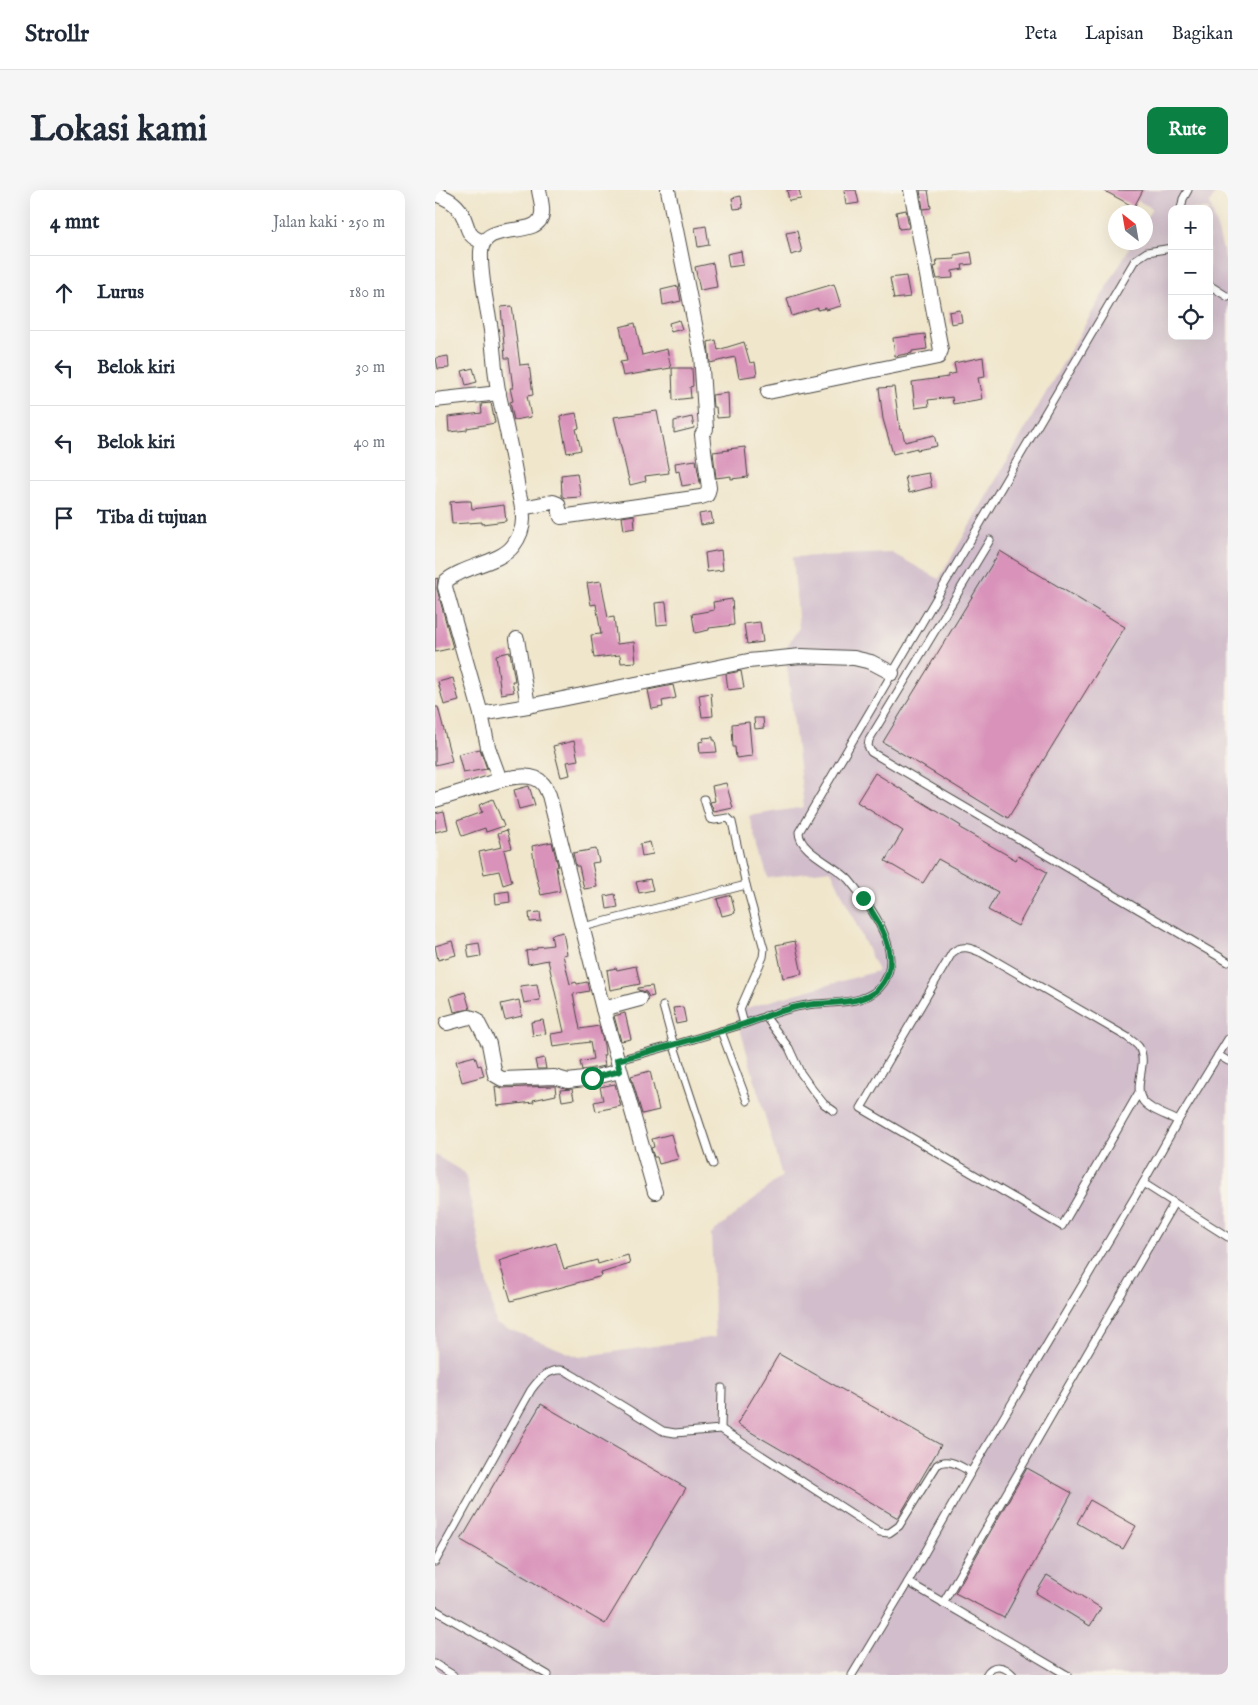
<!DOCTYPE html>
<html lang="id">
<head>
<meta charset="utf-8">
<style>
  :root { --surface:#fff; --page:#f6f6f7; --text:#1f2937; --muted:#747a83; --line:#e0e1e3; --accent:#0b8043 }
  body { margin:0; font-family:"IM FELL English",serif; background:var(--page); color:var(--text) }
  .controls { position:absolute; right:15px; top:15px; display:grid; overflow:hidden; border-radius:10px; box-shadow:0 5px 20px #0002 }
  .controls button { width:45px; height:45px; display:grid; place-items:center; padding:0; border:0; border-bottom:1px solid var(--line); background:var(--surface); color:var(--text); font:25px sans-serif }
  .compass { position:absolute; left:673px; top:15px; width:45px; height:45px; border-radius:50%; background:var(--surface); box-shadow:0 5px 20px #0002; rotate:329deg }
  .stop { position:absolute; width:15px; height:15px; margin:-11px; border:4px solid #0b8043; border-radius:50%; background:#fff }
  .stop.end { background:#0b8043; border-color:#fff; box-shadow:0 1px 5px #0008 }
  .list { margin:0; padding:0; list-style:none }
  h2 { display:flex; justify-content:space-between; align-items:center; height:65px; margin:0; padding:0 20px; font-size:21px }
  h2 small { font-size:16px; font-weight:400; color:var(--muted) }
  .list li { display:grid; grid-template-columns:32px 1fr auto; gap:15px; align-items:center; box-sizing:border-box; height:75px; padding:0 20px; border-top:1px solid var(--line) }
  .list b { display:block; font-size:19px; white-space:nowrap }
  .list em { font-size:16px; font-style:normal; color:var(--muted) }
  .icon { flex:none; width:28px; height:28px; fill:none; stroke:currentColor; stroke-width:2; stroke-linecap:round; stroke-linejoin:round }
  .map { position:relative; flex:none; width:793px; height:1485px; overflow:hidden; border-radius:10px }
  header { display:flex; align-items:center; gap:30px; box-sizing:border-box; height:70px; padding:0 25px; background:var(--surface); border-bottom:1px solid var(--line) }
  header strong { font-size:24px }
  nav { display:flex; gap:28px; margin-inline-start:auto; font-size:18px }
  .intro { display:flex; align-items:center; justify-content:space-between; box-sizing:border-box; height:120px; padding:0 30px }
  h1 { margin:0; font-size:35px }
  .button { padding:12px 22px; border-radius:10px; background:var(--accent); color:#fff; font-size:18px; font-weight:700 }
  main { display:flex; gap:30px; padding:0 30px }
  aside { flex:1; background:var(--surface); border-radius:10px; box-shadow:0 5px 20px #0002 }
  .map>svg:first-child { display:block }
  .industrial { fill:#d1bdcb; fill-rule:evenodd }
  .building { fill:#d993ba }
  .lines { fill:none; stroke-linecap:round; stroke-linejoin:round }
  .service-casing { stroke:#494743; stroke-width:9 }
  .minor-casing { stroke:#494743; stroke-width:16 }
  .service { stroke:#fff; stroke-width:7 }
  .minor { stroke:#fff; stroke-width:14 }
  .route { stroke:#0b8043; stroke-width:6 }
</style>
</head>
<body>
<header>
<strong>Strollr</strong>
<nav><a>Peta</a><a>Lapisan</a><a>Bagikan</a></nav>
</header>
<div class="intro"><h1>Lokasi kami</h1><a class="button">Rute</a></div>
<main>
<aside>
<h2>4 mnt<small>Jalan kaki · 250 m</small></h2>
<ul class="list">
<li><svg class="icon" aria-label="ahead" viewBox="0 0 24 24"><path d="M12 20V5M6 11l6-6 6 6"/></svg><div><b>Lurus</b></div><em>180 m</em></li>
<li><svg class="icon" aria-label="left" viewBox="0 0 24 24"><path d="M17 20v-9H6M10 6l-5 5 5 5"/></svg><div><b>Belok kiri</b></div><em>30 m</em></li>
<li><svg class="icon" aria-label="left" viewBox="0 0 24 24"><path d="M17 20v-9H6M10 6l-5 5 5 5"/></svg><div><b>Belok kiri</b></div><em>40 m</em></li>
<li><svg class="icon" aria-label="arrive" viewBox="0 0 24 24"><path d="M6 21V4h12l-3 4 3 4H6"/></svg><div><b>Tiba di tujuan</b></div></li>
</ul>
</aside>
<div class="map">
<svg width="793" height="1485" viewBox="0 0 793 1485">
  <rect width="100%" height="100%" fill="#f7f3e8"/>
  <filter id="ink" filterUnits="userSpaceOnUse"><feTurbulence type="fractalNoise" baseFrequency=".02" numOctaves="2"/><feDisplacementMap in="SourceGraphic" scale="10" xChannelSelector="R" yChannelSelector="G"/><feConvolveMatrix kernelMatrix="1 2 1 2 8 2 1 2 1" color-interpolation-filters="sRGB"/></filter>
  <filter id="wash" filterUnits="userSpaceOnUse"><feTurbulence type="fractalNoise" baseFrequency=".0096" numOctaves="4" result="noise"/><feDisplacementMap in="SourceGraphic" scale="20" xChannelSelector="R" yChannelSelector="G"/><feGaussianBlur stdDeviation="1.12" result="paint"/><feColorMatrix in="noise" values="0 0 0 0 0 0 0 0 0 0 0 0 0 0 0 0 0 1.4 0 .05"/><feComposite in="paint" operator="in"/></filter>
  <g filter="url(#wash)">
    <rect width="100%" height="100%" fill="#f0e6cc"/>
    <path class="industrial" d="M682 0H782L775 13 793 78V1485H0V965L30 983 61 1134 144 1167 280 1147 276 1044 347 986 300 821 443 781 396 680 333 688 314 626 369 617 350 459 364 438 358 367 457 363 504 389 697 53 710 52 711 29 717 18ZM737 19H774V146H737Z"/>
    <g id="blocks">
      <g class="building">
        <path d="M352 0H364L366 9 354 11Z"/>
        <path d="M409 0H421L424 13 411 15Z"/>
        <path d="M485 0H493L496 18 488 19Z"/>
        <path d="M668 0H708L699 17Z"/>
        <path d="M306 6 308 18 299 19 297 8Z"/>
        <path d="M471 20 474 38 464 39 461 22Z"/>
        <path d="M271 36 274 55 263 57 260 38Z"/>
        <path d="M362 41 367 62 356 65 351 43Z"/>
        <path d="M306 61 308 75 294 77 292 64Z"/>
        <path d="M536 62 538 74 527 75 528 79 517 81 518 88 502 89 499 77 502 76 501 70 520 69 519 65Z"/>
        <path d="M278 73 282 97 265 100 260 77Z"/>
        <path d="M471 86 475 107 459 109 455 88Z"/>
        <path d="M399 94 406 116 391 120V118L383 120V118L357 126 352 108Z"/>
        <path d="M243 96 246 111 228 115 226 100Z"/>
        <path d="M77 116 85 175 94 174 98 205 92 206 96 227 79 230 75 212 78 211 75 198H78L74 168H70L66 117Z"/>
        <path d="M525 120 527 132 516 134 514 122Z"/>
        <path d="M244 130 247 139 236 142 234 133Z"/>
        <path d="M200 133 207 165 232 159 236 178 188 186 185 172 192 171 185 137Z"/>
        <path d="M490 144 492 159 477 161V163L460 166 458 148Z"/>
        <path d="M281 150 283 160 309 152 315 173 320 172 322 185 304 188 300 167 275 173 273 152Z"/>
        <path d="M13 166 14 178 3 179 1 168Z"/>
        <path d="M548 167 550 187 543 188 547 209 518 214 517 207 493 210 494 216 480 218 477 192 513 187V185L521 183 519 173Z"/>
        <path d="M38 178 42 192 31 195 27 181Z"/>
        <path d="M237 178H257L258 196 255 197 256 208 238 210Z"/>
        <path d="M459 197 465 240H467L470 252 499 245 502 256 482 260V258L458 264 448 229 444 198Z"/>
        <path d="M293 203 294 227 282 228 281 217H278L277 205Z"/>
        <path d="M56 213 60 233 32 238V240L14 242 13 227 47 223 46 214Z"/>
        <path d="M222 221 234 283 210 286 211 291 195 295 179 227Z"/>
        <path d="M141 223 144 238 141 239 146 260 132 263 125 226Z"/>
        <path d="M257 227 259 238 239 243V231Z"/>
        <path d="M310 257 313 287 296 289V286L281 288 278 262 294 260 293 259Z"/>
        <path d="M261 270 265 293 247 296 244 281 241 282 240 273Z"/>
        <path d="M142 283 146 307 130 308 127 306 126 285Z"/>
        <path d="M494 283 497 297 474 303 470 287Z"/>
        <path d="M29 311H36L37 319 69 315 71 331 47 334V332L17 334 15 312Z"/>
        <path d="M276 322 278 333 266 335 264 324Z"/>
        <path d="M199 325 200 338 189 340 187 327Z"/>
        <path d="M286 360 288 380 272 382 270 363Z"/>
        <path d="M565 361 690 437 573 628 448 552Z"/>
        <path d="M3 388 2 399 18 458 0 462V389Z"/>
        <path d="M166 391 173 428 179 427 182 454 199 452 201 472 186 473 185 465 159 468 156 445 166 444 161 414 156 415 152 393Z"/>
        <path d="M297 409 299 435 274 438V440L260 443 257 424 279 420 278 412Z"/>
        <path d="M231 412 233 434 222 435 220 413Z"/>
        <path d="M325 432 328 452 312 454 309 434Z"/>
        <path d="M75 462 80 491H77L79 502 66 504 61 465Z"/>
        <path d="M306 481 309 498 293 500 291 484Z"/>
        <path d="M18 488 24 511 9 515 3 492Z"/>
        <path d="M238 495 241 508 227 511 228 517 217 519 213 500Z"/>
        <path d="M276 503 278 526 267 527 264 505Z"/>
        <path d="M0 517H3L17 571 0 575Z"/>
        <path d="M319 528H328L329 538 320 539Z"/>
        <path d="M314 532 317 566 301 568 300 557H298L297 534Z"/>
        <path d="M278 547V550H280L282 562 265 563 264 552 269 551 268 548Z"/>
        <path d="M139 551 143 570 132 572 135 585 126 587 118 556Z"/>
        <path d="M45 559 52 579 28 583 23 564Z"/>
        <path d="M440 583 526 636 525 638 581 670 583 666 612 682 583 736 553 720 563 702 503 669 488 693 450 671 468 641 422 612Z"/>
        <path d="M291 593 298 618 279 622 275 612 280 611 277 596Z"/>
        <path d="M94 596 100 615 84 619 79 600Z"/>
        <path d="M58 609 69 636 51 642 50 638 27 646 22 631 47 622 44 615Z"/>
        <path d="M9 621 13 639 0 642V623Z"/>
        <path d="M72 640 77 658 69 660 77 692 68 695 64 681 49 684 44 662 67 657 63 643Z"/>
        <path d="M117 652 123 676 121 677 125 701 106 705 100 680 97 656Z"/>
        <path d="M215 652 218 664 207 666 205 654Z"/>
        <path d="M161 659 164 672 157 673 162 697 149 699 144 676H141L138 663Z"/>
        <path d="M215 689 218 700 204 703 201 692Z"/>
        <path d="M74 701 75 712 61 714 60 703Z"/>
        <path d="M180 704 183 717 172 719 170 706Z"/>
        <path d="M296 705 300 723 287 726 282 709Z"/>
        <path d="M105 722 106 731 95 732 94 723Z"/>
        <path d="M128 742 132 764 128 765 135 794 141 792 142 794 152 792 154 801 138 804 145 839 164 836 169 855 170 865H168L170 876 147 880 145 872 158 869 155 852 118 857 116 844 129 842 113 770 93 774 91 761 102 759V757L118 755 116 745Z"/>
        <path d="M17 751 21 765 3 770 0 756Z"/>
        <path d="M360 751 367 784 348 788 341 755Z"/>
        <path d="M44 753 46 766 34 768 32 755Z"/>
        <path d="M201 776 205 794 175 800 172 780 181 778 182 780Z"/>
        <path d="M102 794 105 810 89 813 85 796Z"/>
        <path d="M217 796 219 806 214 807 211 802 203 800V798Z"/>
        <path d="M30 802 35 819 19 822 15 807Z"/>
        <path d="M84 810 87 826 70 830 66 814Z"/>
        <path d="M248 817 251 832 241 834 238 818Z"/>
        <path d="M190 823 196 849 186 851 179 826Z"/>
        <path d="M108 830 111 844 98 846 96 832Z"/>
        <path d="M40 866 43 876 46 875 49 886 27 892 21 871Z"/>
        <path d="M109 868 111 879H102L100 870Z"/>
        <path d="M215 881 224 920 207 924 196 886Z"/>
        <path d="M180 894 186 916 161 921 159 912 168 910 165 897Z"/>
        <path d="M60 896 67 898 118 896H120L121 905 98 910 99 912 62 916Z"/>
        <path d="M137 899 139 909 127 911 125 900Z"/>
        <path d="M236 944 243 969 224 974 222 967H219L216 958 219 957 217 949Z"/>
        <path d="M121 1053 129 1079 162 1070 163 1074 193 1065 195 1074 166 1083 167 1086 76 1111 64 1071Z"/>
        <path d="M344 1164 506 1255 463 1328 302 1234Z"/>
        <path d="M106 1214 251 1298 170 1434 26 1350Z"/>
        <path d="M592 1278 637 1303 569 1428 520 1403Z"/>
        <path d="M655 1310 701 1336 688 1359 642 1333Z"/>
        <path d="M612 1385 666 1418 655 1436 601 1403Z"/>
      </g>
    </g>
  </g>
  <g filter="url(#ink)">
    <use href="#blocks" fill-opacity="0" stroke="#494743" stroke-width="1"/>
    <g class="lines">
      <defs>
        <g id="service">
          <path d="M746 19 748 9 753 0"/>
          <path d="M774 95 793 107"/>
          <path d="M555 350 434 550 433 556 436 562 793 772"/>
          <path d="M269 609 275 629 280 630 293 628 297 632 311 695 329 759 328 767 305 819 309 834"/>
          <path d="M148 737 311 695"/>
          <path d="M228 816 239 856 278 974"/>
          <path d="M330 826 354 858 365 882 377 899 389 914 399 921"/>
          <path d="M286 841 312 911"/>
          <path d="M783 865 793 871"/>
          <path d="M182 870C224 860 265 847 306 835 328 828 349 818 372 815 397 811 433 817 449 792 469 760 434 714 414 690 401 675 364 662 364 642L700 70 712 62 737 58"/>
          <path d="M704 902 627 1036 426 918 517 763C526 754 536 758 547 763L692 847C696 850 701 853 704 857 714 874 697 896 708 911 716 921 732 925 743 931"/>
          <path d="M708 993 793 1047"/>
          <path d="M286 1239 287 1198"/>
          <path d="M0 1372 96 1200C103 1190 113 1179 126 1180 131 1180 137 1185 141 1187L228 1241 240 1243 286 1239 445 1342 454 1343 464 1336 502 1275C513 1267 525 1276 536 1282"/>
          <path d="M473 1392 632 1485"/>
          <path d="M508 1413 739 1013"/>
          <path d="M0 1420 113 1485"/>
          <path d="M0 1474 18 1485"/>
          <path d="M417 1485 473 1392 536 1282 708 993 743 931 793 849"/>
          <path d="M551 1485C558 1473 570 1476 578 1485"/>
        </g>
        <g id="minor">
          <path d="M104 0C105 7 108 16 107 23 105 51 48 28 46 62 45 83 51 112 55 134 59 157 59 182 64 205 71 236 78 267 83 299 85 309 88 318 88 329 88 339 84 348 78 356 65 373 28 376 11 391L10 397 46 524 53 557 65 590C77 587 99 582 108 594 111 597 112 602 114 605L168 819 220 1002"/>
          <path d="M0 4C10 7 20 12 26 22 35 37 29 45 48 52"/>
          <path d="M333 202 503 167 506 160 476 0"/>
          <path d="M0 210 64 203"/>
          <path d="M87 318 118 312 123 314 126 327 266 307 272 305 274 298 267 245 271 239 266 164 233 0"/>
          <path d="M82 449 93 516"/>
          <path d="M46 524 93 516 313 471 366 466 419 468 436 472 457 483"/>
          <path d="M0 610 65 590"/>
          <path d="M168 819 205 809"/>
          <path d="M12 833 34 827 41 829 54 854 60 885 67 889 119 887 133 891 157 888 185 881"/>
        </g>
      </defs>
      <use href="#service" class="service-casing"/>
      <use href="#minor" class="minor-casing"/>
      <use href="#service" class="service"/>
      <use href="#minor" class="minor"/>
    </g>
  </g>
  <g class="lines" filter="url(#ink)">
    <path class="route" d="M157 888 185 881 182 870C224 860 265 847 306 835 328 828 349 818 372 815 396 811 434 817 449 792 466 765 443 730 428 708"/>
  </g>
</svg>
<div class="controls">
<button>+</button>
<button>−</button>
<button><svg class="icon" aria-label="locate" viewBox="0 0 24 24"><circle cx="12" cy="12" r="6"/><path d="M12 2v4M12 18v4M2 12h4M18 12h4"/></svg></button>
</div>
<svg class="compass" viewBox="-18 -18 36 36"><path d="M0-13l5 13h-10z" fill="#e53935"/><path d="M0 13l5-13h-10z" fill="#747a83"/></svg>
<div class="stop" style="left:157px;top:888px"></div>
<div class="stop end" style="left:428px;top:708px"></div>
</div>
</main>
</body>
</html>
